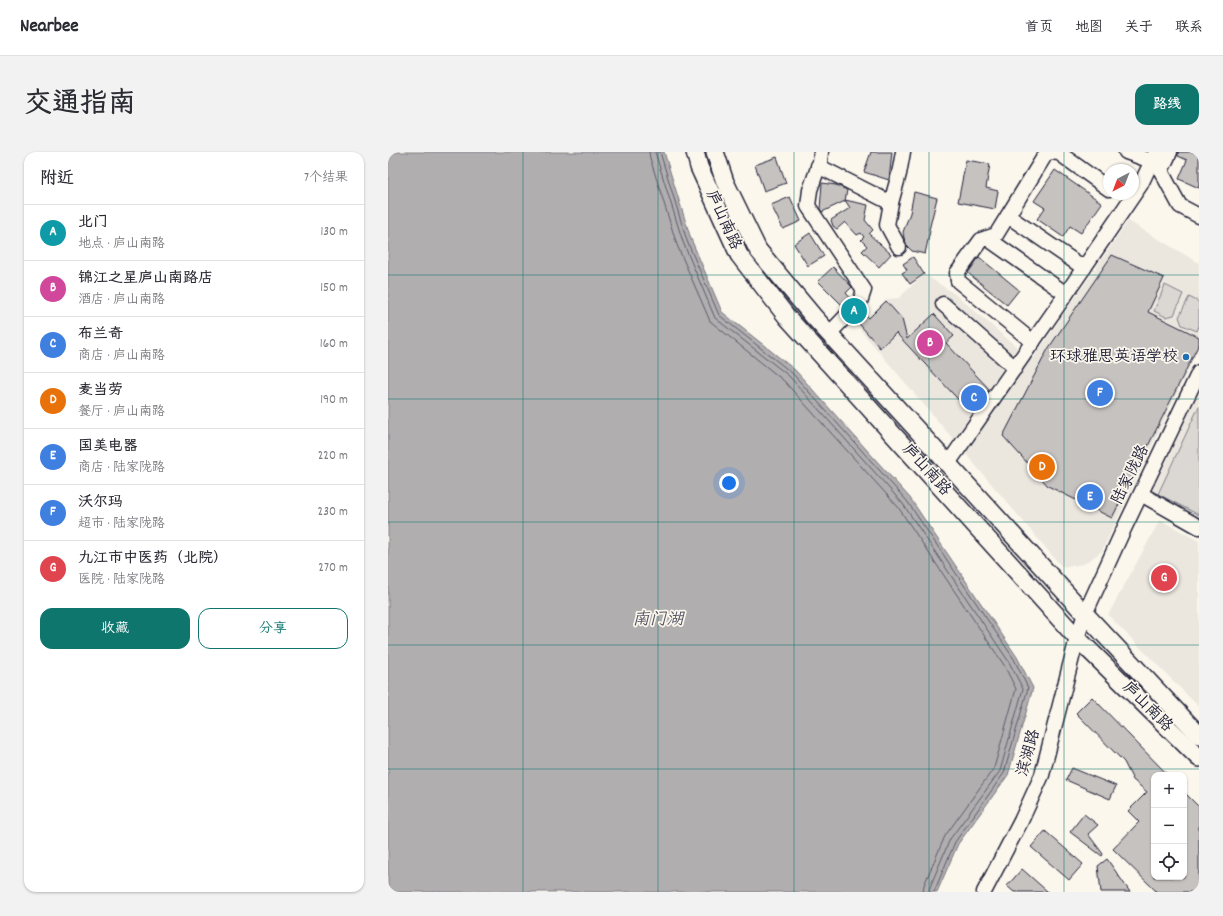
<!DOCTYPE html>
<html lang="zh">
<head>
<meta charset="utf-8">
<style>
  :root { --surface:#fff; --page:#f2f2f3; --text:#2b2b33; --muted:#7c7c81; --line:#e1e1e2; --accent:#0f766e }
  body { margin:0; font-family:Dekko,"LXGW WenKai TC",sans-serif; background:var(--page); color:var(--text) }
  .controls { position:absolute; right:12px; bottom:12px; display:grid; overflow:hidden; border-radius:8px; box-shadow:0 1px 3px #0004 }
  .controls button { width:36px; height:36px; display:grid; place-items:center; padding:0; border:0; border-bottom:1px solid var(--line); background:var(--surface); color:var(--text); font:20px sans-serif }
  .compass { position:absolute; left:715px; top:12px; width:36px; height:36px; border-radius:50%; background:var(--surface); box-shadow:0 1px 3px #0004; rotate:222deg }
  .you { position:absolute; left:341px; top:331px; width:14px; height:14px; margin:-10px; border:3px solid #fff; border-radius:50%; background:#1a73e8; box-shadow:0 0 0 6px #1a73e833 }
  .badge { display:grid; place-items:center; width:26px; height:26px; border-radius:50%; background:var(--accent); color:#fff; font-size:13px; font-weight:700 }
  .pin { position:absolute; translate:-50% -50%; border:2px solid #fff; box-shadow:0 1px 4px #0006 }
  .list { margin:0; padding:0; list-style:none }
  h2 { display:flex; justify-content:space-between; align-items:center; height:52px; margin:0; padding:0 16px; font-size:17px }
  h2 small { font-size:13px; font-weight:400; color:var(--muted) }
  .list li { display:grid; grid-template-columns:26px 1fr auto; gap:12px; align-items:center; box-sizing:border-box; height:56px; padding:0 16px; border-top:1px solid var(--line) }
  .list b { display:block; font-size:15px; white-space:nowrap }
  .list p { margin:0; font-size:13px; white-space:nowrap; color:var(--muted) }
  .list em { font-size:13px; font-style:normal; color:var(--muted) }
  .actions { display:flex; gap:8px; padding:12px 16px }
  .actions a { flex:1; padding:9px 0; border:1px solid var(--accent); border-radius:12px; text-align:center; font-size:14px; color:var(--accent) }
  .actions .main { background:var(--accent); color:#fff }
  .icon { flex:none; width:22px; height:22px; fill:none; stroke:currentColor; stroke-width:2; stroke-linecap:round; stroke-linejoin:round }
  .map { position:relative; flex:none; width:811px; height:740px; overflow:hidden; border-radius:12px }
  header { display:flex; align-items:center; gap:24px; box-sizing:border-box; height:56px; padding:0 20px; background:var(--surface); border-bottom:1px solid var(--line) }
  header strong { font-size:19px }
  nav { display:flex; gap:22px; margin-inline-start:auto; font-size:14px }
  .intro { display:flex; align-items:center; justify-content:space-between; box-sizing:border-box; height:96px; padding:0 24px }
  h1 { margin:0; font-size:28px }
  .button { padding:10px 18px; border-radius:12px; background:var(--accent); color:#fff; font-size:14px; font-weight:700 }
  main { display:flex; gap:24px; padding:0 24px }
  aside { flex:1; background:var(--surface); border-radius:12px; box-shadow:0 1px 3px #0004 }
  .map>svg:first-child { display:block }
  .built { fill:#ebe7df }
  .green { fill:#dbd8d3; stroke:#7e7d87 }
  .water { fill:#b1aeb0; stroke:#787681 }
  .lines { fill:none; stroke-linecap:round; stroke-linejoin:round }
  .shore { stroke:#5b5a6a; stroke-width:1 }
  .building { fill:#c6c2c0; stroke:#22223b }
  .minor-casing { stroke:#22223b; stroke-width:17 }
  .major-casing { stroke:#22223b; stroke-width:20 }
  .minor { stroke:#fbf7ec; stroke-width:14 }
  .major { stroke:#fbf7ec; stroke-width:17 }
  .grid { fill:none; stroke:#0f766e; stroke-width:1; stroke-opacity:0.55 }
  .poi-dot { fill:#1f6fb2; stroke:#fbf7ec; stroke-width:1.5 }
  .labels { text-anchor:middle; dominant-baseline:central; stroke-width:3.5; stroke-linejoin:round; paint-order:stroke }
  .street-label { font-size:16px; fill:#22223b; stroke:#fbf7ec }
  .poi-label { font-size:16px; fill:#22223b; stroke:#fbf7ec; text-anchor:end }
  .water-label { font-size:17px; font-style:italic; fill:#545364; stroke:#fbf7ec }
</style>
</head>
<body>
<header>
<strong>Nearbee</strong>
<nav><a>首页</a><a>地图</a><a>关于</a><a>联系</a></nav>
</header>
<div class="intro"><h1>交通指南</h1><a class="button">路线</a></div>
<main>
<aside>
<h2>附近<small>7个结果</small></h2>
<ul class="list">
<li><span class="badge" style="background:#0f9aa8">A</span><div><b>北门</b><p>地点 · 庐山南路</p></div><em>130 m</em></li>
<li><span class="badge" style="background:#d1479c">B</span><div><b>锦江之星庐山南路店</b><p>酒店 · 庐山南路</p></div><em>150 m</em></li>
<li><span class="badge" style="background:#3f7fe0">C</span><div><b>布兰奇</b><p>商店 · 庐山南路</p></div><em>160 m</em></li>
<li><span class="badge" style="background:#e8710a">D</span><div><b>麦当劳</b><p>餐厅 · 庐山南路</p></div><em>190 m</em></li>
<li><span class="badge" style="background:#3f7fe0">E</span><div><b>国美电器</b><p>商店 · 陆家陇路</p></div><em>220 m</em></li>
<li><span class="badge" style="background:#3f7fe0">F</span><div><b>沃尔玛</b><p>超市 · 陆家陇路</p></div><em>230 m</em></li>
<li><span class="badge" style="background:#e0444e">G</span><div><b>九江市中医药（北院）</b><p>医院 · 陆家陇路</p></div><em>270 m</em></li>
</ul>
<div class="actions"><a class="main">收藏</a><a>分享</a></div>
</aside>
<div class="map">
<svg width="811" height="740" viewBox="0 0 811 740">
  <rect width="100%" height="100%" fill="#fbf7ec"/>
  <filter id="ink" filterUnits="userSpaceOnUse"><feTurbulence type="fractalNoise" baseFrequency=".025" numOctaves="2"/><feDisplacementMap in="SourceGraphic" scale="8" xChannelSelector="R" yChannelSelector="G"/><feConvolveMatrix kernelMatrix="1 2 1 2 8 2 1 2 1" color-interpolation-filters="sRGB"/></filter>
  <g filter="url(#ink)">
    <g class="built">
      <path d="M740 69 811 111V195L714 399 696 412 674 415 469 174 499 147 511 146 536 122 567 142 644 208Z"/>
      <path d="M811 241V367L763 341Z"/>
      <path d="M772 368 811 389V555L720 463Z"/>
    </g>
    <g class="green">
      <path d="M777 133 795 142 786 163 778 165 766 159Z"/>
      <path d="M801 145 811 150V174L809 179 794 173 791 165Z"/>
      <path d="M811 254V363L770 342Z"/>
    </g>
    <path class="water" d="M0 0H276L303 87 334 160 407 218 522 346 629 505 645 536 620 623 570 692 549 740H0Z"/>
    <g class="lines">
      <g class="shore">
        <path d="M261 0 262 6 289 93 322 169 396 229 510 355 616 513 628 537 606 616 557 684 536 733 535 740"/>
        <path d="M267 0 295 90 327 166 401 224 515 352 621 510 635 537 612 619 562 687 542 735 541 740"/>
        <path d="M272 0 299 89 331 163 404 221 519 349 626 507 640 536 616 621 567 690 546 740"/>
      </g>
    </g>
    <g class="building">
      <path d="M483 0H504L501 28 476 20Z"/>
      <path d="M790 0H811V36L791 27 799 8 790 4Z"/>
      <path d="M389 5 398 31 376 39 367 13Z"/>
      <path d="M578 8 602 12 598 36 610 39 607 57 570 50Z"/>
      <path d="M667 18 714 51 693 81 682 74 675 85 649 67 657 56 646 49Z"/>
      <path d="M434 31 448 33 459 38 457 49 434 60 432 57Z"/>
      <path d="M526 40 549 46 541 78 542 79 537 102 524 99 519 94 516 86 515 80 522 61Z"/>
      <path d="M402 45 413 69 395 77 383 53Z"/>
      <path d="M457 48 480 53 477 68 485 78 481 82 503 102 491 115 474 99 479 94 473 88 476 85 473 81 469 83 457 70 449 77 445 74 443 68 462 56Z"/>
      <path d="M422 81 436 104 420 114 406 92Z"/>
      <path d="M724 103 776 126 760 160 811 185V192L724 366 660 334 615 284 660 197Z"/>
      <path d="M525 105 536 122 522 132 514 121 519 118 515 112Z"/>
      <path d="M591 105 631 138 619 153 580 121Z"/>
      <path d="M445 115 464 135 458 141 464 148 463 154 456 155 430 129Z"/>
      <path d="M498 149 514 167 519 187 546 162 566 184 558 191 601 237 596 245 581 259 508 181 492 196 467 167 468 161 475 160 481 166Z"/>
      <path d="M704 545 780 623H766V725H796V640L811 655V740H769L725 697 751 670 740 659 759 640 745 628 736 610 688 561Z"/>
      <path d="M684 616 728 634 722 647 678 628Z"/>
      <path d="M696 662 710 673 700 682 715 702 714 704 682 680Z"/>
      <path d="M657 679 695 712 681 728 643 695Z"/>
      <path d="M719 707 742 740H713L710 714Z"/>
      <path d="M634 717 660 740H626L619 734Z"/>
    </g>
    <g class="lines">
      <defs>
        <g id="minor">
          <path d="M433 0 432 10 422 38 420 54 476 138 471 153"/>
          <path d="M661 0 671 1 721 37"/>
          <path d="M738 0 763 9"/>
          <path d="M782 0 773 19 792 54 811 64"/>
          <path d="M430 14 503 51 511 22 515 0"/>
          <path d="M503 51 499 73 511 95"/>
          <path d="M620 64 696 116"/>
          <path d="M599 86 678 142"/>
          <path d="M555 152 627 216"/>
          <path d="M441 182 460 162"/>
          <path d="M645 190 570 129 569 121 593 88 608 83 659 0"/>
          <path d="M559 313 676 145 753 32 768 0"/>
          <path d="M753 342 811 375"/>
          <path d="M596 740 633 669 654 623 689 486 697 462 733 383 811 220"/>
        </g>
        <g id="major">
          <path d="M307 0 311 15 351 103 399 165 689 486 811 606"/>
          <path d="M327 0 337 30 370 98 425 164 697 462 811 583"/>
        </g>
      </defs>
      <use href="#minor" class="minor-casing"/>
      <use href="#major" class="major-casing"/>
      <use href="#minor" class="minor"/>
      <use href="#major" class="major"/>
    </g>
  </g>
  <path class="grid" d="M135 0V740M270 0V740M406 0V740M541 0V740M676 0V740M0 123H811M0 247H811M0 370H811M0 493H811M0 617H811"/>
  <circle class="poi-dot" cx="798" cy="205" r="4"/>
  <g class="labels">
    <g class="street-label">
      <text transform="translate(335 68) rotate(66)">庐山南路</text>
      <text transform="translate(538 318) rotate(48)">庐山南路</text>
      <text transform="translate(743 323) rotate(-64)">陆家陇路</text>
      <text transform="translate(759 555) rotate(45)">庐山南路</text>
      <text transform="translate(641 601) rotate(-74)">滨湖路</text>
    </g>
    <g class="poi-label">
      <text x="790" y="205">环球雅思英语学校</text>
    </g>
    <g class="water-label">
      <text x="270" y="469">南门湖</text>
    </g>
  </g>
</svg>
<div class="controls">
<button>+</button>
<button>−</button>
<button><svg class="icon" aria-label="locate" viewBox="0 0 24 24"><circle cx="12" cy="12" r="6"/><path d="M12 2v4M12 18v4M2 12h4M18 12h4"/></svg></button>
</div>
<svg class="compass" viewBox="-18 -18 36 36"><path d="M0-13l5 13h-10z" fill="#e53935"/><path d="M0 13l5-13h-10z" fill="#7c7c81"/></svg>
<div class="you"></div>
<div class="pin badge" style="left:466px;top:159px;background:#0f9aa8">A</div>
<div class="pin badge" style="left:542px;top:191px;background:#d1479c">B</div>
<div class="pin badge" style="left:586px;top:246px;background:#3f7fe0">C</div>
<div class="pin badge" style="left:654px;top:315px;background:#e8710a">D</div>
<div class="pin badge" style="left:702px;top:345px;background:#3f7fe0">E</div>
<div class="pin badge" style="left:712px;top:241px;background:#3f7fe0">F</div>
<div class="pin badge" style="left:776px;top:426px;background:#e0444e">G</div>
</div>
</main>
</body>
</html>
